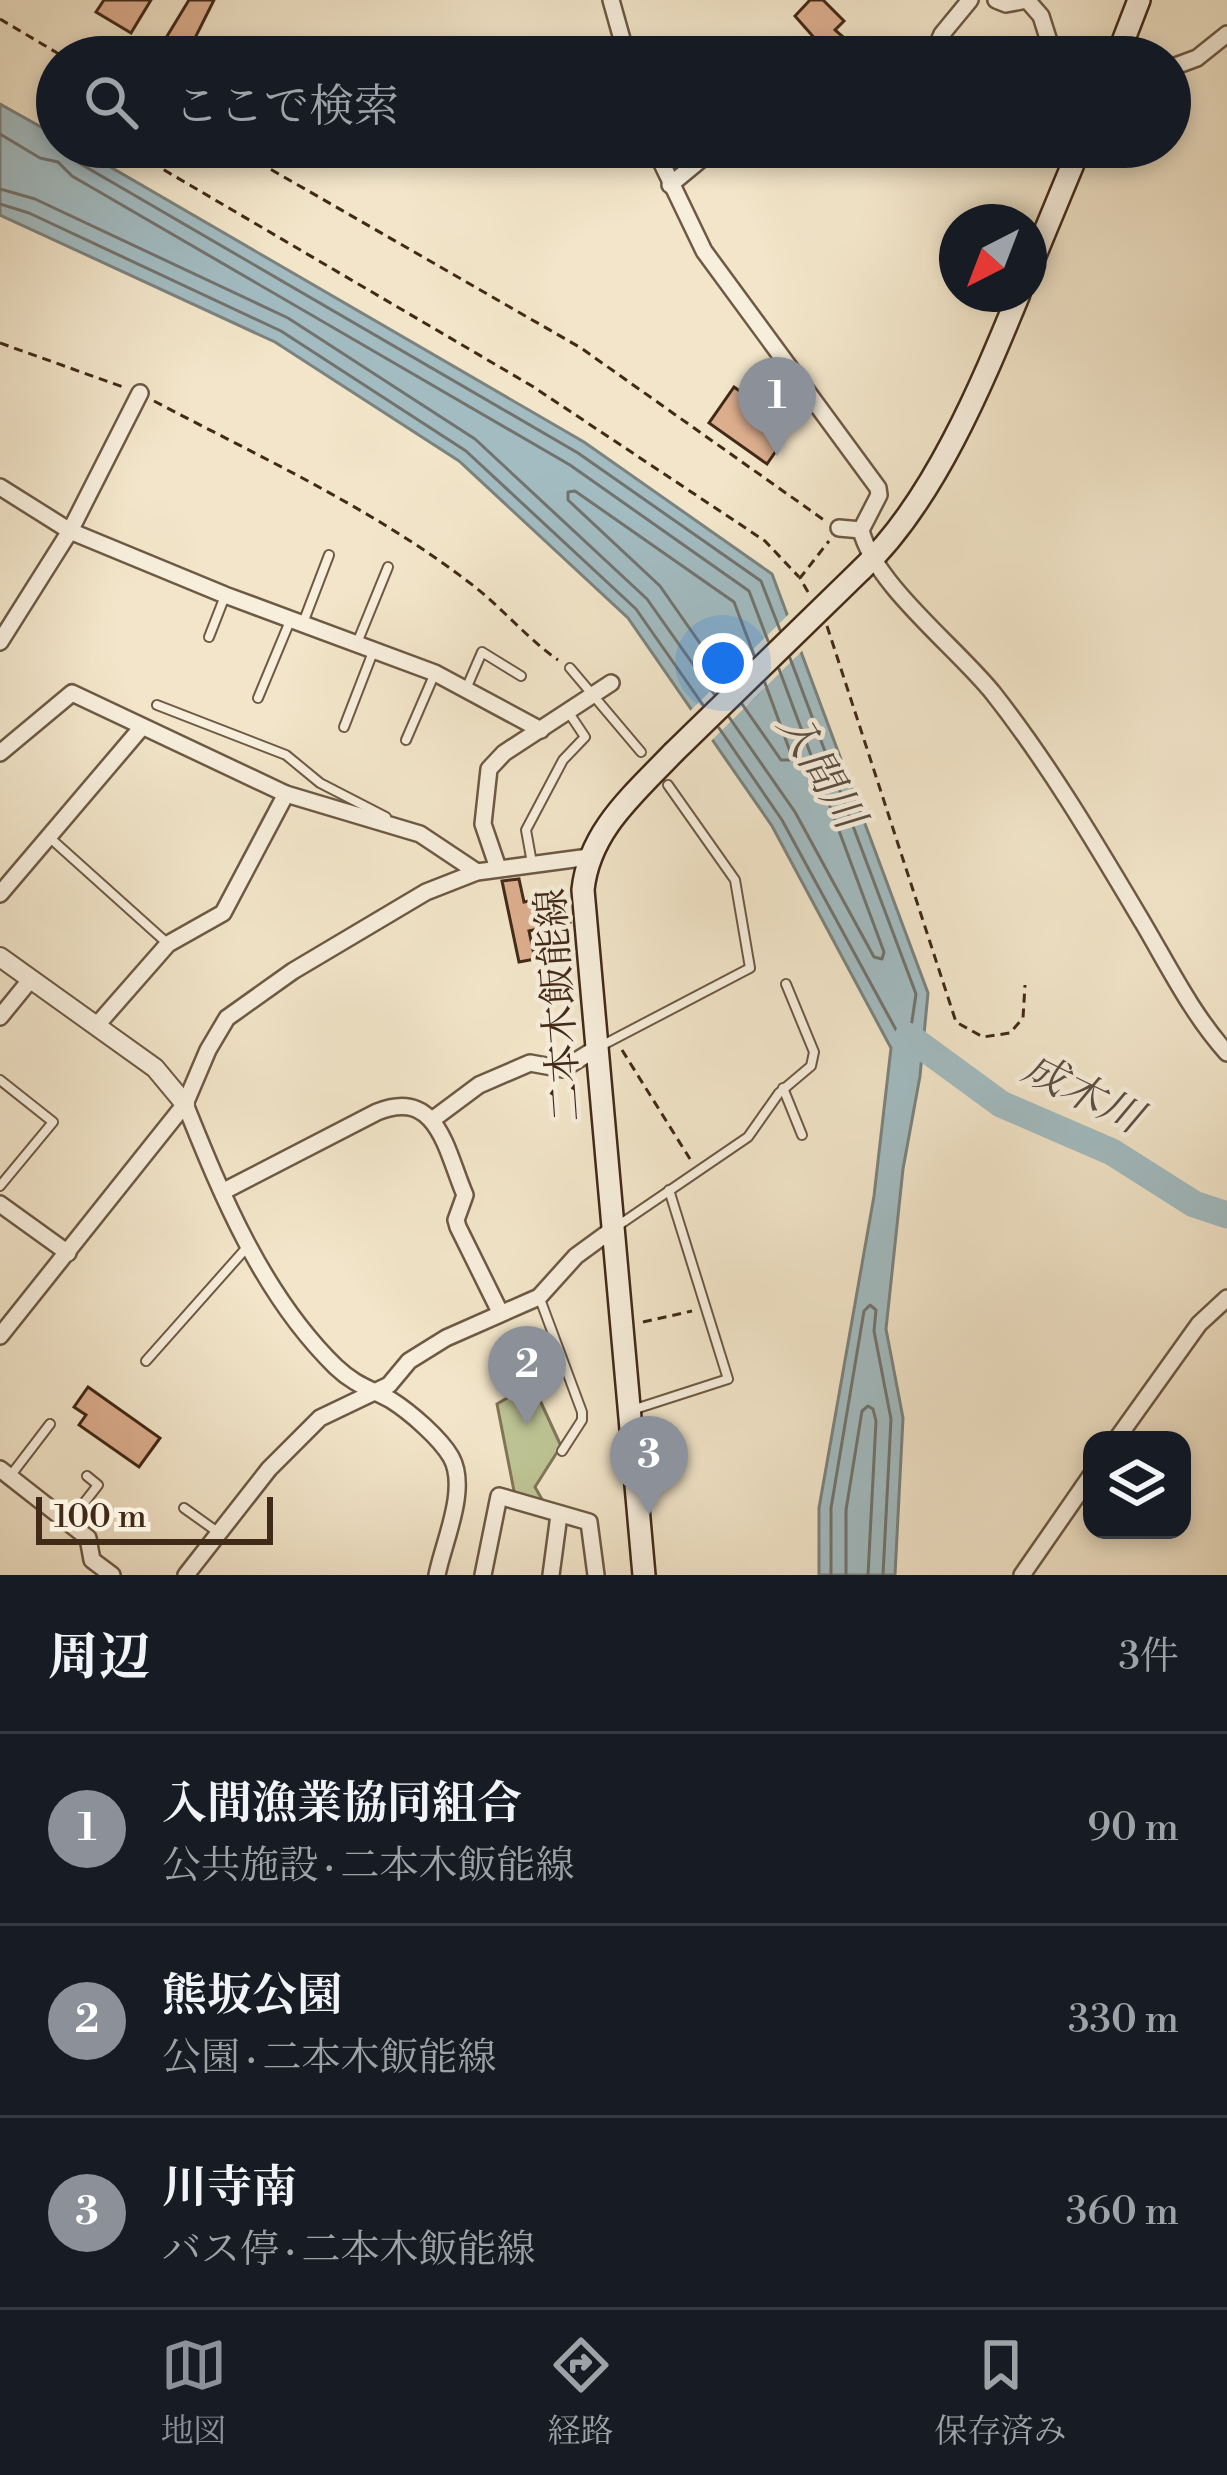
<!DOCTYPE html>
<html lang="ja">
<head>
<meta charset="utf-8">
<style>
  :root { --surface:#171b24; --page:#20242c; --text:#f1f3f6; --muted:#9ea1a6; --line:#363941; --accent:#8c9099 }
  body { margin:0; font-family:"Libre Bodoni","Noto Serif JP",serif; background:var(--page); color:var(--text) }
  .controls { position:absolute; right:36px; bottom:36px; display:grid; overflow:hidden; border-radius:24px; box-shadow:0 6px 18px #0003 }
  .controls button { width:108px; height:108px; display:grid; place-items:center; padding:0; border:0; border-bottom:3px solid var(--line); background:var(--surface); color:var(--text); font:60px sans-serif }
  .compass { position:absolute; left:939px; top:204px; width:108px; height:108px; border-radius:50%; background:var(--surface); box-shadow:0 6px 18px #0003; rotate:222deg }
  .scale { position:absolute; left:36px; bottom:30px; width:237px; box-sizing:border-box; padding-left:12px; border:6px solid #422a18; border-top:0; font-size:33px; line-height:42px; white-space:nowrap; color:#422a18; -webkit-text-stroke:9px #f7eedc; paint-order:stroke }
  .you { position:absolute; left:723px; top:663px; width:42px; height:42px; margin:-30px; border:9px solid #fff; border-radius:50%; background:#1a73e8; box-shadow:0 0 0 18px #1a73e833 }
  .badge { display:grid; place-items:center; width:78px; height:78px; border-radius:50%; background:var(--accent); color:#fff; font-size:39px; font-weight:700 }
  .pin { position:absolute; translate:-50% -99px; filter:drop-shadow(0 3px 6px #0008) }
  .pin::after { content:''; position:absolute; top:63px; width:42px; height:36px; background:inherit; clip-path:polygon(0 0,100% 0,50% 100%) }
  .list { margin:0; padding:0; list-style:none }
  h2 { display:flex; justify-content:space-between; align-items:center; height:156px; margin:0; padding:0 48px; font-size:51px }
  h2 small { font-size:39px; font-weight:400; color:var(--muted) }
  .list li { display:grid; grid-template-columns:78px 1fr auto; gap:36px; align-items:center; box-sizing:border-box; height:192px; padding:0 48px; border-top:3px solid var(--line) }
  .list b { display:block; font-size:45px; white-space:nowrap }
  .list p { margin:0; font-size:39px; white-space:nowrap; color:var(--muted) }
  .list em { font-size:39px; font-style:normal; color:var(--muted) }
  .icon { flex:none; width:66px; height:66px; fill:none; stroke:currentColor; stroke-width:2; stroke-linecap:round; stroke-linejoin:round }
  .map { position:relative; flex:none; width:1227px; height:1575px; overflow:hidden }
  .search { position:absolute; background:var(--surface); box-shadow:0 6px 18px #0003; left:36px; right:36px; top:36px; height:132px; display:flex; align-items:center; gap:30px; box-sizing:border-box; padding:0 42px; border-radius:66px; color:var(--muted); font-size:45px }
  .sheet { height:732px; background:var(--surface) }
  nav { display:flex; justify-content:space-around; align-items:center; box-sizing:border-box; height:168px; border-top:3px solid var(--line); background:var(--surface); font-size:33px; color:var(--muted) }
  nav a { display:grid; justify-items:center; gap:6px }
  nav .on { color:var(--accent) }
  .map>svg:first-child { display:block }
  .green { fill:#bdc394; stroke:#807656; stroke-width:3 }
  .water { fill:#a2bcc2; stroke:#7c827e; stroke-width:3 }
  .pier { fill:#f2e5c9 }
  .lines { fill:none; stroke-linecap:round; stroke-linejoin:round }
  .shore { stroke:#72736d; stroke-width:3 }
  .river { stroke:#a2bcc2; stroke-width:27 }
  .building { fill:#ddae8e; stroke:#422a18; stroke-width:3 }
  .service-casing { stroke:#6e5944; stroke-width:12 }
  .minor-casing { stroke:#6e5944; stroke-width:20 }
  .tertiary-casing { stroke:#6e5944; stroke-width:22 }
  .secondary-casing { stroke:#422a18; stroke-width:26 }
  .path { stroke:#422a18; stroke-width:3; stroke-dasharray:9 6; stroke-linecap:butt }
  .service { stroke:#f7eedc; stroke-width:8 }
  .minor { stroke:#f7eedc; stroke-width:15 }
  .tertiary { stroke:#f7eedc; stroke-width:18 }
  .secondary { stroke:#f7eedc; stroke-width:21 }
  .secondary-bridge-casing { stroke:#422a18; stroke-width:26; stroke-linecap:butt }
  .secondary-bridge { stroke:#f7eedc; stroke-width:21 }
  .labels { text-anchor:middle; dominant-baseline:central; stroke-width:9; stroke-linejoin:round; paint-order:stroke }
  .street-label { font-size:39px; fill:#422a18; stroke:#f7eedc }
  .water-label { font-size:42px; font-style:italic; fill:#5a4e42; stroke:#f7eedc }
</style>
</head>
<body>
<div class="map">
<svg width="1227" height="1575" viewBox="0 0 1227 1575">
  <rect width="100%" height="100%" fill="#f2e5c9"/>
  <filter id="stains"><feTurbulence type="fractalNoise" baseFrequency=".00167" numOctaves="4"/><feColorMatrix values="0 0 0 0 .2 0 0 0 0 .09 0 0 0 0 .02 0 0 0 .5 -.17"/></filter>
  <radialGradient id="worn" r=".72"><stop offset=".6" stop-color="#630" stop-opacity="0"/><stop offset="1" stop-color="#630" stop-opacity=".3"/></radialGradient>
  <path class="green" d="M532 1383 561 1446 535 1487 544 1503 515 1496 497 1404Z"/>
  <path class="water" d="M0 104 57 136V147H76L584 442 772 574 928 993 920 1076 903 1169 886 1329 903 1418 895 1575H819V1508L874 1196 891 1048 772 826 628 618 459 461 275 342 0 215Z"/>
  <path class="pier" d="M792 611 806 647 708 744 687 714Z"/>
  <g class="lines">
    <g class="shore">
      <path d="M0 134 40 158 58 162 72 176 570 465 749 591 768 641"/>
      <path d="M72 147 79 163 578 453 761 581 780 630"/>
      <path d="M0 189 35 199 288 318 475 439 647 599 714 694"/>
      <path d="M0 204 29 213 281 331 466 451 636 609 703 705"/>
      <path d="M727 682 660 586 568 500V492L575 491 734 602 754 655"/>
      <path d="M742 704 781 760H789L791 754 765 683"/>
      <path d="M729 717 795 812 874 957 882 959 884 952 779 669"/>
      <path d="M719 728 782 820 901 1039 909 1041 916 994 790 658"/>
      <path d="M831 1575V1508L864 1311 870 1305 876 1310 874 1331 891 1419 883 1575"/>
      <path d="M846 1575V1510L862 1411 868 1406 873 1409 876 1421 868 1575"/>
    </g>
    <path class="river" d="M908 1036 1001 1104 1112 1152 1194 1204 1227 1215"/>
  </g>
  <g class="building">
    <path d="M104 0H151L131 33 96 12Z"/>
    <path d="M189 0H214L192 44 189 41 179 57H168L158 51Z"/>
    <path d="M810 0H823L844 21 835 30 866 57H834L825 50 795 16Z"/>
    <path d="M734 387 754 401 750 407 787 435 767 464 709 423Z"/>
    <path d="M519 879 524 902 564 894 570 922 529 931 535 959 519 962 502 881Z"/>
    <path d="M88 1387 160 1438 139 1467 79 1425 86 1415 74 1407Z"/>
  </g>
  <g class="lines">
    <defs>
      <g id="service">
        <path d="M303 623 329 555"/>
        <path d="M209 637 225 596"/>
        <path d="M357 643 388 567"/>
        <path d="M570 668 641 752"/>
        <path d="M466 689 482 652 521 676"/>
        <path d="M258 698 290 621"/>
        <path d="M157 705 286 755 320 783 386 817"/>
        <path d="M344 727 373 652"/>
        <path d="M406 740 435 673"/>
        <path d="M49 837 167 943"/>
        <path d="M532 863 526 830 563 760 585 737 569 713"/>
        <path d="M599 1047 750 968 735 880 668 785"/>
        <path d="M0 1080 53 1122 0 1186"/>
        <path d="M783 1088 802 1135"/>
        <path d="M619 1225 748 1137 779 1093 811 1066 814 1052 786 984"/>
        <path d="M540 1299 582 1412V1420L562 1451"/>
        <path d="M146 1361 249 1245"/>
        <path d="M632 1410 728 1379 669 1190"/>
        <path d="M11 1475 50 1424"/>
        <path d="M184 1508 219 1533"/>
        <path d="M70 1521 98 1485 87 1476"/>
      </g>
      <g id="minor">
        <path d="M611 0 627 57"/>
        <path d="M996 0 1006 4 1027 0 1041 16 1054 57"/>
        <path d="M932 57 942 34 970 0"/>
        <path d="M1170 68 1197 58 1227 34"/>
        <path d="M654 147 704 251 878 488 879 495 861 530C874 584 957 648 993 693 1049 764 1096 844 1143 923 1169 967 1192 1014 1227 1053"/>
        <path d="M670 185 716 147"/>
        <path d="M0 487 70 531 225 595 435 673 541 730"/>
        <path d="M839 528 861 530"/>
        <path d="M0 642 70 531 140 393"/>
        <path d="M0 753 72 693 286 794 420 834 477 872"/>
        <path d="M498 868 483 824 489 769 504 753 611 683"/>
        <path d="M0 894 142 727"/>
        <path d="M0 1017 31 979"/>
        <path d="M97 1025 168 944 223 913 286 794"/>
        <path d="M185 1104C222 1196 263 1296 336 1367 355 1385 369 1388 391 1400 410 1412 440 1438 451 1457 469 1489 443 1543 437 1575"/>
        <path d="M432 1120 479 1085 530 1063 563 1069 597 1048"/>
        <path d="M224 1191 377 1112C438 1087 446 1151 465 1195L456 1220 458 1227 500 1312"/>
        <path d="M0 1204 68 1253"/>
        <path d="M0 1336 185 1104 208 1050 227 1018 293 971 426 892 477 872 589 857"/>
        <path d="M1116 1440 1199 1324 1227 1298"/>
        <path d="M0 1469 88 1538 92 1560 112 1575"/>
        <path d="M186 1575 269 1469 320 1418 389 1385 409 1361 446 1338 539 1297 576 1256 613 1229"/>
        <path d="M483 1575 499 1496 589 1522 596 1575"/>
        <path d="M551 1575 559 1515"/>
        <path d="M1022 1575 1092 1474"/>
      </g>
      <path id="tertiary" d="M0 957 155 1068 185 1104"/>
      <g id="secondary">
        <path d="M1117 57 1139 0"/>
        <path d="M1029 270 1080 147"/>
        <path d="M861 570C933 503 982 384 1019 294"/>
        <path d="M644 1575 583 890C589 831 634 794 673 753"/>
      </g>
    </defs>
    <use href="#service" class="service-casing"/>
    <use href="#minor" class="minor-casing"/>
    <use href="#tertiary" class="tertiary-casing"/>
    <use href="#secondary" class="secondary-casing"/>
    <g class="path">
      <path d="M0 19 64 57"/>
      <path d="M125 147 532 386 765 541 799 577"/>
      <path d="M232 147 581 348 824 520"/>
      <path d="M0 343 123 387"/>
      <path d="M154 401C262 458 378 511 475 587 504 610 528 639 558 660"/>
      <path d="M808 592 800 578 829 541"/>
      <path d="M827 626 956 1022 983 1037 1010 1033 1023 1018 1025 985"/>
      <path d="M622 1050 690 1159"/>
      <path d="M643 1322 692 1311"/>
    </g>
    <use href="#service" class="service"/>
    <use href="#minor" class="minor"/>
    <use href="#tertiary" class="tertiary"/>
    <use href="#secondary" class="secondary"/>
    <defs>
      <path id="secondary-bridge" d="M673 753 861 570"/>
    </defs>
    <use href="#secondary-bridge" class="secondary-bridge-casing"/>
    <use href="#secondary-bridge" class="secondary-bridge"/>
  </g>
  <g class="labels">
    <g class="street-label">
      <text transform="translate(560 1005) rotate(-94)">二本木飯能線</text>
    </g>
    <g class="water-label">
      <text transform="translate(820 771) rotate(59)">入間川</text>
      <text transform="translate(1082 1094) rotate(26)">成木川</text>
    </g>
  </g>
  <rect width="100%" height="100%" filter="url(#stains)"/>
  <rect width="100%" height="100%" fill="url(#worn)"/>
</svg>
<div class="controls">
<button><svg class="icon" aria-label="layers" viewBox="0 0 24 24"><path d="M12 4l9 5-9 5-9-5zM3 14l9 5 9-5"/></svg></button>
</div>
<svg class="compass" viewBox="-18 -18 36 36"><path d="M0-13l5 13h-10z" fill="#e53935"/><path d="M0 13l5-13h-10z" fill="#9ea1a6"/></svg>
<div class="scale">100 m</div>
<div class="you"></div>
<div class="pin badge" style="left:777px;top:456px">1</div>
<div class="pin badge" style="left:527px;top:1425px">2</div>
<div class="pin badge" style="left:649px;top:1515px">3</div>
<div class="search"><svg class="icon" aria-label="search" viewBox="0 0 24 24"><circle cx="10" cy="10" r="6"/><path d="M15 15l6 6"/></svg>ここで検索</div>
</div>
<section class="sheet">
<h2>周辺<small>3件</small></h2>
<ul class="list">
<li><span class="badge">1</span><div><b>入間漁業協同組合</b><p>公共施設 · 二本木飯能線</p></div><em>90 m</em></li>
<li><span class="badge">2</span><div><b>熊坂公園</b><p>公園 · 二本木飯能線</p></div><em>330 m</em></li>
<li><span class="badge">3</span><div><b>川寺南</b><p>バス停 · 二本木飯能線</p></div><em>360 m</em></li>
</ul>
</section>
<nav>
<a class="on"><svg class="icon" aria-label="map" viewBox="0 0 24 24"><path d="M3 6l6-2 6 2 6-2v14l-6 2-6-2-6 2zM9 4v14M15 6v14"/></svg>地図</a>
<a><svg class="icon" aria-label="directions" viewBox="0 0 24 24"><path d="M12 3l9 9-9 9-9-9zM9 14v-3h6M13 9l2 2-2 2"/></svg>経路</a>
<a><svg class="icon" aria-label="saved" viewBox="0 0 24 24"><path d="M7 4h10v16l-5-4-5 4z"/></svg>保存済み</a>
</nav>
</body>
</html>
